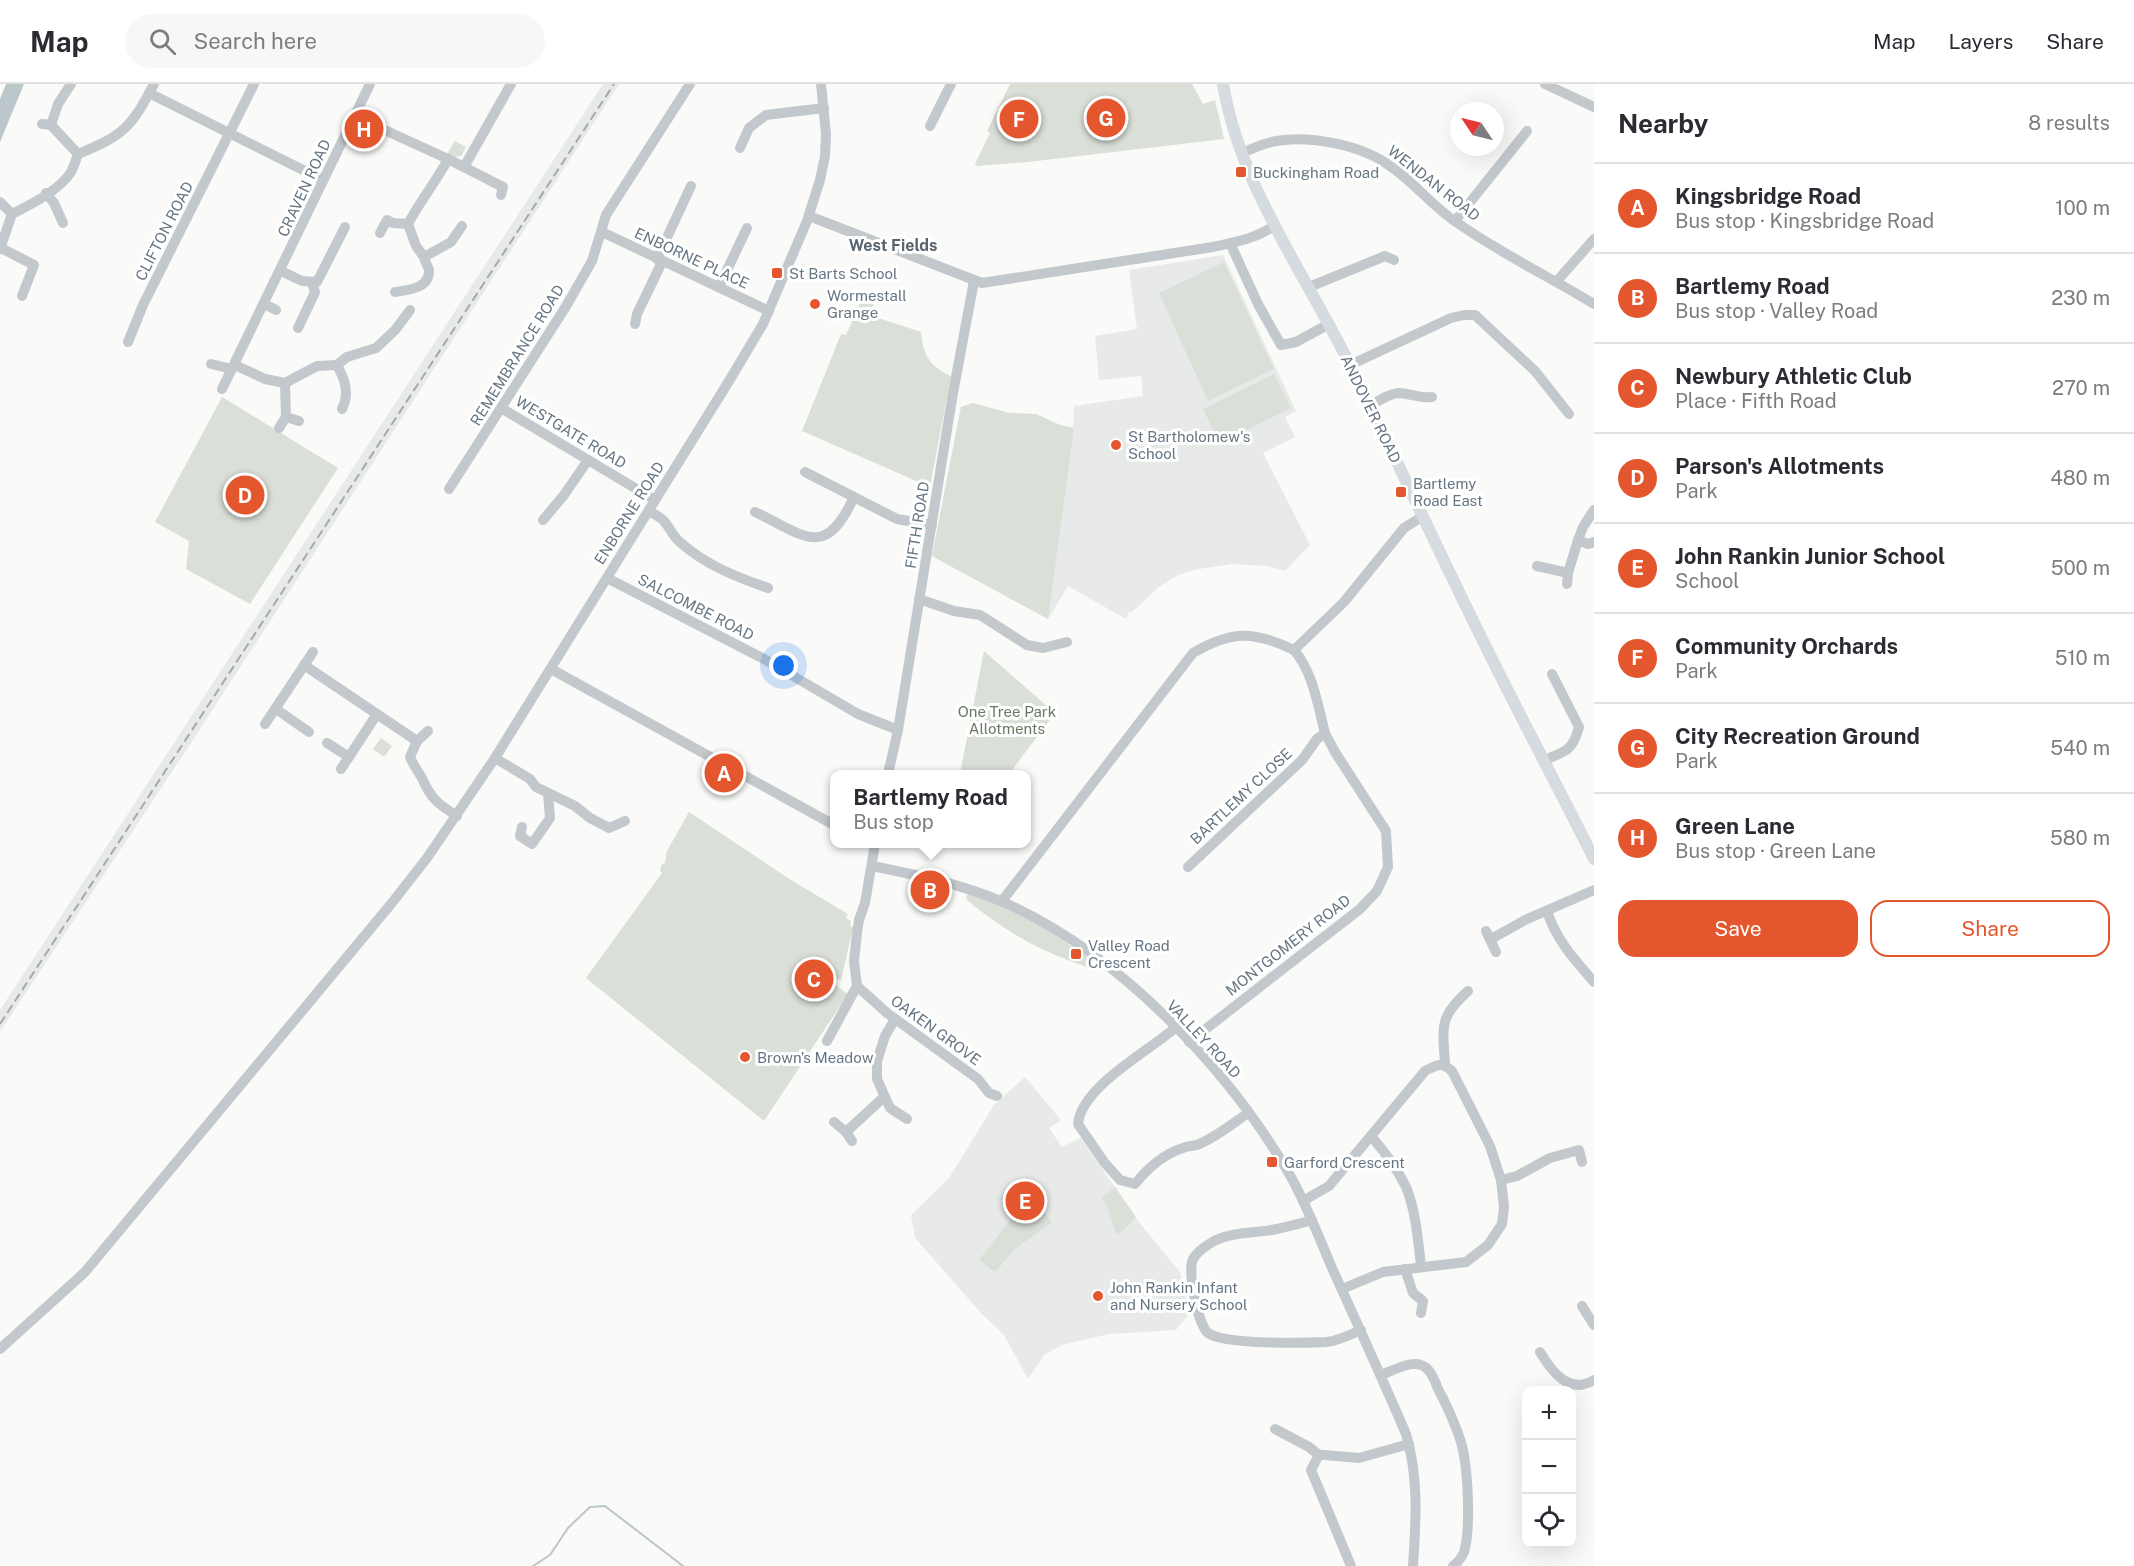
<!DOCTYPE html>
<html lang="en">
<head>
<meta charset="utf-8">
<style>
  :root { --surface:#fff; --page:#f7f7f7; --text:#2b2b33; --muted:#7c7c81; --line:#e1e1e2; --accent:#e4572e }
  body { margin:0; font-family:"Public Sans",sans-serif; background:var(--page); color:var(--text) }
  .controls { position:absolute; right:18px; bottom:18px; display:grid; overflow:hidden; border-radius:12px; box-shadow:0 6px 24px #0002 }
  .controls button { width:54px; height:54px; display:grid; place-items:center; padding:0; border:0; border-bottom:2px solid var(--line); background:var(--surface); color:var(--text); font:30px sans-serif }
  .compass { position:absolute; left:1450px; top:18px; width:54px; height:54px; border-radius:50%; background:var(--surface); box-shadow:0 6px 24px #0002; rotate:305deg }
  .you { position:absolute; left:784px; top:582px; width:21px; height:21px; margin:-15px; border:4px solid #fff; border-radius:50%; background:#1a73e8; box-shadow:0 0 0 9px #1a73e833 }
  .badge { display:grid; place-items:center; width:39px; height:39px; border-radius:50%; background:var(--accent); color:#fff; font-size:20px; font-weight:700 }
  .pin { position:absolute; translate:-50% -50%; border:3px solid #fff; box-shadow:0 2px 6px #0006 }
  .popup { position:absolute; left:830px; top:686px; width:201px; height:78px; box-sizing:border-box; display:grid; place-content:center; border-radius:12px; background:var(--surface); filter:drop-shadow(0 2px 4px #0005); font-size:20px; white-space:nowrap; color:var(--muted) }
  .popup b { font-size:22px; color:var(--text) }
  .popup::after { content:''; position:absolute; left:50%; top:100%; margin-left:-12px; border:12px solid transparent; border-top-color:var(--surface) }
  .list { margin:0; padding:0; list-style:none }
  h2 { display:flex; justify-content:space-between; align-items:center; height:78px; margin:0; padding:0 24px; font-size:26px }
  h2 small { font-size:20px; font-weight:400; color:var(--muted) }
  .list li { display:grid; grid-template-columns:39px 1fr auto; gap:18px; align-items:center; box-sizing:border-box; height:90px; padding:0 24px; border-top:2px solid var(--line) }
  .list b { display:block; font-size:22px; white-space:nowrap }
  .list p { margin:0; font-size:20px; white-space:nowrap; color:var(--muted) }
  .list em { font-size:20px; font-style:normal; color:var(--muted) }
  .actions { display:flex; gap:12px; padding:18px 24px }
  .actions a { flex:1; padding:14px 0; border:2px solid var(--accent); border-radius:18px; text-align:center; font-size:21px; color:var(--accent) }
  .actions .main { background:var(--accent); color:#fff }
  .icon { flex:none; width:33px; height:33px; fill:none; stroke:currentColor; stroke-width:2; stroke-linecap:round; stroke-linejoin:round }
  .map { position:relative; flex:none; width:1594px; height:1482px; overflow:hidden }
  header { display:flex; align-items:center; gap:36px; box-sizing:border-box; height:84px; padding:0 30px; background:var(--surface); border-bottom:2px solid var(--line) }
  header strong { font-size:28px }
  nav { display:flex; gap:33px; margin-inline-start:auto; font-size:21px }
  .search { width:420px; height:54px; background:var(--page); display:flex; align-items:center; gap:15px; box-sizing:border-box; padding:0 21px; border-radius:33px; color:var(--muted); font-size:22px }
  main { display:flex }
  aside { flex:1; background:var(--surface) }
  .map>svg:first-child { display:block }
  .built { fill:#e8e9e9 }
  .green { fill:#dadfd7 }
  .water { fill:#bbc7cb }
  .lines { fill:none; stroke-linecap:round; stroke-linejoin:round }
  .stream { stroke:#bbc7cb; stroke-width:2 }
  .minor { stroke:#c3c8cc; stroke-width:10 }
  .major { stroke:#d6dbdf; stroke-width:12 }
  .rail { stroke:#a2aab0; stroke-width:2; stroke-dasharray:9 4.5; stroke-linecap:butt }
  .poi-dot { fill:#e4572e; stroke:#fff; stroke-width:2 }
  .labels { text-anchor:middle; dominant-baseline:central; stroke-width:6; stroke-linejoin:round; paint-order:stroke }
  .poi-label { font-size:15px; fill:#657683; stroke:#fff; text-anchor:start }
  .street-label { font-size:15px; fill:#657683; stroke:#fff }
  .park-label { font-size:15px; fill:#687a64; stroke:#fff }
  .neighbourhood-label { font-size:16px; font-weight:bold; fill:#57646e; stroke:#fff }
</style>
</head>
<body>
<header>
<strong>Map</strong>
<div class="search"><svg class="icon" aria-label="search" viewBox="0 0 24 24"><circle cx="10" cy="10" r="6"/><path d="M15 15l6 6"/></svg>Search here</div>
<nav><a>Map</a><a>Layers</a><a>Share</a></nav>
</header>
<main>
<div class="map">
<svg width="1594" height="1482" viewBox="0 0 1594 1482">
  <rect width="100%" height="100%" fill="#fafaf8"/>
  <g class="built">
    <path d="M603 0H619L189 662 0 948V926Z"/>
    <path d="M1223 171 1296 327 1285 333 1295 353 1263 369 1310 461 1285 487 1267 482 1232 480 1193 486 1176 492 1159 503 1131 529 1129 527 1126 535 1068 502 1048 535 932 472 961 323 973 319 1009 329 1036 330 1060 341 1073 344 1074 322 1143 312 1141 292 1099 296 1095 252 1137 245 1129 186Z"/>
    <path d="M1025 993 1061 1036 1049 1044 1062 1063 1081 1054 1138 1137 1180 1188 1189 1230 1176 1246 1109 1250 1062 1261 1044 1271 1028 1295 1004 1251 981 1229 915 1154 911 1131 949 1094 994 1021Z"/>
  </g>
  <g class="green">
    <path d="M1010 0H1192L1203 20 1215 16 1224 55 1028 78 977 82 975 80 990 49 987 47Z"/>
    <path d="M455 57 466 63 461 72 453 73 447 70Z"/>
    <path d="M1224 178 1274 285 1208 317 1159 209Z"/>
    <path d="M863 212 875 216 870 230 857 226Z"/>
    <path d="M857 227 921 248C923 271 930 283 951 292L930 403 802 347 841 250 846 251Z"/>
    <path d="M1274 290 1291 324 1220 359 1203 325Z"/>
    <path d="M222 313 338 384 250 520 186 485 189 457 155 438Z"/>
    <path d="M973 319 1009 329 1036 330 1060 341 1074 344 1048 535 932 472 961 323Z"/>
    <path d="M984 567 1055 629 1009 690H960Z"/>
    <path d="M381 654 392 662 384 673 373 665Z"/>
    <path d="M689 728 791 796 848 830 846 834 851 837 850 841 853 844 841 896 837 895 834 900 848 910 764 1037 586 894 662 789 660 786 662 780 665 779 667 767Z"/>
    <path d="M969 810 999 821 1038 840 1097 879V884C1088 885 1079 880 1070 877 1032 863 998 842 967 816L966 812Z"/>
    <path d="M1115 1103 1136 1133 1124 1146 1117 1150C1109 1136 1112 1127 1102 1114Z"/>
    <path d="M1031 1109 1052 1138 1015 1165 995 1188 979 1176Z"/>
  </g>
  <path class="water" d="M6 0H24L0 58V15Z"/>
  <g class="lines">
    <path class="stream" d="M533 1482 550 1471 568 1444 590 1423 605 1422 683 1482"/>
    <g class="minor">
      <path d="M1545 0 1594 23"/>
      <path d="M149 9 323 96"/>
      <path d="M354 32 448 75 503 103 501 111"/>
      <path d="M42 40 51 41 78 70"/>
      <path d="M51 41 58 20 71 0"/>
      <path d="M930 42 951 0"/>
      <path d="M740 64 749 44 766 31 824 24"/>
      <path d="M1242 69C1253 64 1264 59 1276 57 1310 51 1362 61 1390 82 1414 98 1432 122 1456 138 1500 169 1548 192 1594 220"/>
      <path d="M78 70C124 51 131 44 154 0"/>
      <path d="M464 83 511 0"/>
      <path d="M46 109 54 119 63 139"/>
      <path d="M0 118 12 130"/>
      <path d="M809 132 982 199 1213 163C1235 158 1255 155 1274 142"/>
      <path d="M1455 137 1527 47"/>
      <path d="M602 148 769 227"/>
      <path d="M380 149 387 136 393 139 408 140"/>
      <path d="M1230 159 1258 220 1281 261 1296 258 1329 240"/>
      <path d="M1 164 34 181 22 212"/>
      <path d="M0 165 12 130C30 121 60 106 71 88 74 82 76 76 78 70"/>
      <path d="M424 173 416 162 408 140C420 117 436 98 448 75"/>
      <path d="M657 175 691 102"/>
      <path d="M281 187 302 197 317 198 345 143"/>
      <path d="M1557 197 1594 155"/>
      <path d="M719 203 747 144"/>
      <path d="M1309 203 1385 172 1394 176"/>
      <path d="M395 208C407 206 430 205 429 186 428 182 425 178 424 173L451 158 462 142"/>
      <path d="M264 220 276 226"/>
      <path d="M635 240 637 230 662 178"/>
      <path d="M298 244 315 208 312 199"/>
      <path d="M128 258 143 221 254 0"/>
      <path d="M211 280 232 285"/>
      <path d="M235 281 265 295 285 299 317 282 337 281 347 273 376 264 396 245 410 226"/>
      <path d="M337 281C345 296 350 309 342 325"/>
      <path d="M1350 281 1451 234 1464 231H1475L1535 287 1569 330"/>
      <path d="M222 305 370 0"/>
      <path d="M1370 322C1378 317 1388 310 1398 309 1410 309 1419 315 1432 313"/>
      <path d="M501 324 655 416"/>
      <path d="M286 333 299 337"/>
      <path d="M279 344 286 333 285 299"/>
      <path d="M805 388 897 435 932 441"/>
      <path d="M449 405 565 224 592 177 606 131 690 0"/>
      <path d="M1594 426 1583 443 1578 456 1588 460 1594 458"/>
      <path d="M649 427C654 430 660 433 664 437 670 444 673 453 681 459 706 481 736 493 768 504"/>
      <path d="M755 428C805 452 825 476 854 413"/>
      <path d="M543 436 564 411 588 376"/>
      <path d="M1537 482 1568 489 1567 500"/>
      <path d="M1568 489 1578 456"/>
      <path d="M607 494 764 575 858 630 898 646"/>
      <path d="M919 515 954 527 980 531 1027 561 1043 564 1067 558"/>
      <path d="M304 581 417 657"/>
      <path d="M551 585 834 741"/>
      <path d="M276 625 309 648"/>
      <path d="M265 640 313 568"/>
      <path d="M428 647 417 657 410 673C413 681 418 687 422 694 431 715 438 720 457 732"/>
      <path d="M327 659 349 673 377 630"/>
      <path d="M495 674 530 695 536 703 575 722 590 734 609 744 625 737"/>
      <path d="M1544 676C1566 668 1573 666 1579 643L1552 590"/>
      <path d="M341 685 349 673"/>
      <path d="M888 690 898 646 953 309 974 197"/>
      <path d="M522 743 520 752 532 760 550 734 548 709"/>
      <path d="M872 782C917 791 961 800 1003 818 1119 869 1228 984 1291 1093 1307 1122 1319 1153 1332 1184 1357 1239 1382 1294 1406 1350 1419 1394 1416 1437 1413 1482"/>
      <path d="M1188 783 1302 676 1317 655 1325 649C1318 622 1313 588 1294 566"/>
      <path d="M1002 817 1193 569C1232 546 1254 547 1294 566L1344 518 1404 444 1423 432"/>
      <path d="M1547 827C1556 856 1575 876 1594 898"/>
      <path d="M1486 847 1496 868"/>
      <path d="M1491 855 1525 836 1594 806"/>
      <path d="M857 902 887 929 978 995 989 1009 997 1012"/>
      <path d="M895 935 885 952 877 977V995L890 1024 907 1035"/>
      <path d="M1175 944C1149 967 1081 1003 1078 1040L1104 1078 1120 1096 1135 1100C1147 1085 1164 1070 1183 1064 1187 1062 1192 1062 1197 1061 1215 1054 1232 1040 1248 1029"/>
      <path d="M827 957 857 902 854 877 857 849 859 836 865 819 875 760"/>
      <path d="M1189 958 1360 825 1377 807 1388 783 1386 747 1335 668 1325 649"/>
      <path d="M1445 981C1443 943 1438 934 1468 907"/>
      <path d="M834 1038 846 1048 852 1057"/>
      <path d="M846 1048 884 1013"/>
      <path d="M1371 1052C1384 1067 1397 1084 1406 1103 1416 1127 1418 1157 1421 1182"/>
      <path d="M1501 1096 1517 1092 1550 1074 1579 1066 1582 1078"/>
      <path d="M1303 1117 1329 1102 1425 987C1437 981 1441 977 1452 987L1490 1062 1501 1096 1504 1123 1502 1140 1488 1161 1466 1178 1383 1188 1342 1205"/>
      <path d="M1312 1136C1299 1140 1286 1143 1272 1146 1253 1149 1232 1148 1214 1157 1207 1161 1197 1168 1193 1175 1187 1187 1198 1241 1208 1249 1224 1261 1305 1259 1326 1258 1338 1257 1350 1251 1361 1246"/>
      <path d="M1405 1185 1413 1209 1423 1217 1421 1229"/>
      <path d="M1582 1222 1594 1241"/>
      <path d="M0 1265 85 1188 391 820 427 774 495 674 729 297 763 240 807 137 820 96 825 72 826 50 821 0"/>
      <path d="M1540 1268C1552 1288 1569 1311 1594 1296"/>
      <path d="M1381 1291C1392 1287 1409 1277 1421 1281 1431 1284 1435 1298 1439 1307 1446 1319 1459 1349 1462 1362 1468 1386 1471 1445 1464 1468 1462 1473 1457 1479 1453 1482"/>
      <path d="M1275 1345 1309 1363 1319 1371"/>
      <path d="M1351 1482 1311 1386 1319 1371H1324L1359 1374 1409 1360"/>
    </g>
    <path class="major" d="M1223 0C1240 102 1304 188 1349 279 1396 374 1440 471 1487 565 1522 636 1559 705 1594 775"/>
    <path class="rail" d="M0 940 614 0"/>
  </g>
  <g class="poi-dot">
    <rect x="1235" y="82" width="12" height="12" rx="3"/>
    <rect x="771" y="183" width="12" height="12" rx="3"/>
    <circle cx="815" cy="220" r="6"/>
    <circle cx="1116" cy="361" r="6"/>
    <rect x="1395" y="402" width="12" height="12" rx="3"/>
    <rect x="1070" y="864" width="12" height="12" rx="3"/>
    <circle cx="745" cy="973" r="6"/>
    <rect x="1266" y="1072" width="12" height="12" rx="3"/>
    <circle cx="1098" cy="1212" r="6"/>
  </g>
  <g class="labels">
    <g class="poi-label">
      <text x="1253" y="88">Buckingham Road</text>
      <text x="789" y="189">St Barts School</text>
      <text x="827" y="211">Wormestall<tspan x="827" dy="17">Grange</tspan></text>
      <text x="1128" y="352">St Bartholomew's<tspan x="1128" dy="17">School</tspan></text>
      <text x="1413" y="399">Bartlemy<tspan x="1413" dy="17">Road East</tspan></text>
      <text x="1088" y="861">Valley Road<tspan x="1088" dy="17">Crescent</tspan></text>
      <text x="757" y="973">Brown's Meadow</text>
      <text x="1284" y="1078">Garford Crescent</text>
      <text x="1110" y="1203">John Rankin Infant<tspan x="1110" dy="17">and Nursery School</tspan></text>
    </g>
    <g class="street-label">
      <text transform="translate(1434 99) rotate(38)">WENDAN ROAD</text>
      <text transform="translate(304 104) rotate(-65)">CRAVEN ROAD</text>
      <text transform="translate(164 147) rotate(-63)">CLIFTON ROAD</text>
      <text transform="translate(692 174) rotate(25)">ENBORNE PLACE</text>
      <text transform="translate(517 271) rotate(-58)">REMEMBRANCE ROAD</text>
      <text transform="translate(1371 325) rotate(64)">ANDOVER ROAD</text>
      <text transform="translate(571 348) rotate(31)">WESTGATE ROAD</text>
      <text transform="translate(629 429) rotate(-58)">ENBORNE ROAD</text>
      <text transform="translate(917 441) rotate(-81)">FIFTH ROAD</text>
      <text transform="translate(696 523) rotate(27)">SALCOMBE ROAD</text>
      <text transform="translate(1241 712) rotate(-43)">BARTLEMY CLOSE</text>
      <text transform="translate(1288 861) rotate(-38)">MONTGOMERY ROAD</text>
      <text transform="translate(936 946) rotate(36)">OAKEN GROVE</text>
      <text transform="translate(1204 955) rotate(47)">VALLEY ROAD</text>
    </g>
    <g class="park-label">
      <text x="1007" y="627">One Tree Park<tspan x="1007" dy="17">Allotments</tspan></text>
    </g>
    <g class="neighbourhood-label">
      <text x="893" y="161">West Fields</text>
    </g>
  </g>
</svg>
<div class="controls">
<button>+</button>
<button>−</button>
<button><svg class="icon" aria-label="locate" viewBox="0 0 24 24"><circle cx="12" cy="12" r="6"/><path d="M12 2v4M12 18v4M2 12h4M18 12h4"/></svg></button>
</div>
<svg class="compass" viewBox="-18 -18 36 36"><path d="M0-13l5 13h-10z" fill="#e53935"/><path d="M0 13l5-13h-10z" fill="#7c7c81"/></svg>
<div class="you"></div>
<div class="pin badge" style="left:724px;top:689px">A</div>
<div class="pin badge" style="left:930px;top:806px">B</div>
<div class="popup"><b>Bartlemy Road</b>Bus stop</div>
<div class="pin badge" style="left:814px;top:895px">C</div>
<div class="pin badge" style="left:245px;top:411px">D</div>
<div class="pin badge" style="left:1025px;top:1117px">E</div>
<div class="pin badge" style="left:1019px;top:35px">F</div>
<div class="pin badge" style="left:1106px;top:34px">G</div>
<div class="pin badge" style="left:364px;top:45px">H</div>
</div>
<aside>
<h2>Nearby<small>8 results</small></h2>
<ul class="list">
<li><span class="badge">A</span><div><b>Kingsbridge Road</b><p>Bus stop · Kingsbridge Road</p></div><em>100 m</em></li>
<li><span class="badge">B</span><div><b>Bartlemy Road</b><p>Bus stop · Valley Road</p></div><em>230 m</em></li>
<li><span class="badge">C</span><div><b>Newbury Athletic Club</b><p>Place · Fifth Road</p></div><em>270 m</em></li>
<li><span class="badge">D</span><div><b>Parson's Allotments</b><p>Park</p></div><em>480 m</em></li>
<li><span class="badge">E</span><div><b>John Rankin Junior School</b><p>School</p></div><em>500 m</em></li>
<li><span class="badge">F</span><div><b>Community Orchards</b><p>Park</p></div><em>510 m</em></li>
<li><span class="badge">G</span><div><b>City Recreation Ground</b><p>Park</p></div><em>540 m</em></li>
<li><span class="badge">H</span><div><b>Green Lane</b><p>Bus stop · Green Lane</p></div><em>580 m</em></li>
</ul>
<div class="actions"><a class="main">Save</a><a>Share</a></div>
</aside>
</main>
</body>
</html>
